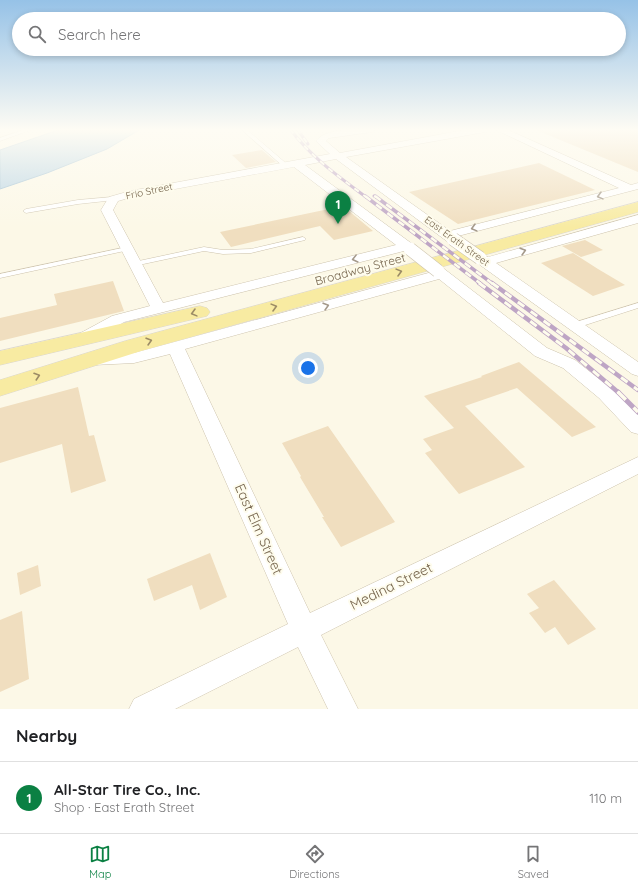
<!DOCTYPE html>
<html lang="en">
<head>
<meta charset="utf-8">
<style>
  :root { --surface:#fff; --page:#f2f2f2; --text:#202124; --muted:#757577; --line:#e0e0e0; --accent:#0b8043 }
  body { margin:0; font-family:Quicksand,sans-serif; background:var(--page); color:var(--text) }
  .you { position:absolute; left:308px; top:368px; width:14px; height:14px; margin:-10px; border:3px solid #fff; border-radius:50%; background:#1a73e8; box-shadow:0 0 0 6px #1a73e833 }
  .badge { display:grid; place-items:center; width:26px; height:26px; border-radius:50%; background:var(--accent); color:#fff; font-size:13px; font-weight:700 }
  .pin { position:absolute; translate:-50% -33px; filter:drop-shadow(0 1px 2px #0008) }
  .pin::after { content:''; position:absolute; top:21px; width:14px; height:12px; background:inherit; clip-path:polygon(0 0,100% 0,50% 100%) }
  .list { margin:0; padding:0; list-style:none }
  h2 { display:flex; justify-content:space-between; align-items:center; height:52px; margin:0; padding:0 16px; font-size:17px }
  h2 small { font-size:13px; font-weight:400; color:var(--muted) }
  .list li { display:grid; grid-template-columns:26px 1fr auto; gap:12px; align-items:center; box-sizing:border-box; height:72px; padding:0 16px; border-top:1px solid var(--line) }
  .list b { display:block; font-size:15px; white-space:nowrap }
  .list p { margin:0; font-size:13px; white-space:nowrap; color:var(--muted) }
  .list em { font-size:13px; font-style:normal; color:var(--muted) }
  .icon { flex:none; width:22px; height:22px; fill:none; stroke:currentColor; stroke-width:2; stroke-linecap:round; stroke-linejoin:round }
  .map { position:relative; flex:none; width:638px; height:709px; overflow:hidden }
  .search { position:absolute; background:var(--surface); box-shadow:0 2px 6px #0003; left:12px; right:12px; top:12px; height:44px; display:flex; align-items:center; gap:10px; box-sizing:border-box; padding:0 14px; border-radius:22px; color:var(--muted); font-size:15px }
  .sheet { height:124px; background:var(--surface) }
  nav { display:flex; justify-content:space-around; align-items:center; box-sizing:border-box; height:56px; border-top:1px solid var(--line); background:var(--surface); font-size:11px; color:var(--muted) }
  nav a { display:grid; justify-items:center; gap:2px }
  nav .on { color:var(--accent) }
  .map>svg:first-child { display:block }
  .water { fill:#bcd6e5; stroke:#a2c2d6 }
  .building { fill:#f0debf }
  .lines { fill:none; stroke-linecap:round; stroke-linejoin:round }
  .lane-casing { stroke:#cdc3ad; stroke-width:1 }
  .street-casing { stroke:#cdc3ad; stroke-width:1 }
  .primary-casing { stroke:#dbd7d0; stroke-width:1 }
  .lane { fill:#fff; fill-rule:evenodd }
  .street { fill:#fff; fill-rule:evenodd }
  .primary { fill:#f8eba2; fill-rule:evenodd }
  .rail-far3-casing { stroke:#bea5c5; stroke-width:3 }
  .rail-far2-casing { stroke:#bea5c5; stroke-width:3.5 }
  .rail-far1-casing { stroke:#bea5c5; stroke-width:4.5 }
  .rail-casing { stroke:#bea5c5; stroke-width:5 }
  .rail-far3 { stroke:#fefced; stroke-width:2; stroke-dasharray:5.5; stroke-linecap:butt }
  .rail-far2 { stroke:#fefced; stroke-width:2.5; stroke-dasharray:7; stroke-linecap:butt }
  .rail-far1 { stroke:#fefced; stroke-width:3; stroke-dasharray:8; stroke-linecap:butt }
  .rail { stroke:#fefced; stroke-width:3.5; stroke-dasharray:11; stroke-linecap:butt }
  .street-bridge-casing { stroke:#cdc3ad; stroke-width:14; stroke-linecap:butt }
  .street-bridge { stroke:#fff; stroke-width:13 }
  .oneway { stroke:#a59a8b }
  .oneway2 { stroke:#9c8c66 }
  .labels { text-anchor:middle; dominant-baseline:central; stroke-width:4; stroke-linejoin:round; paint-order:stroke }
  .far-street-label { font-size:10px; fill:#75644c; stroke:#fefced }
  .street-label { font-size:12px; fill:#75644c; stroke:#fefced }
  .near-street-label { font-size:14px; fill:#75644c; stroke:#fefced }
</style>
</head>
<body>
<div class="map">
<svg width="638" height="709" viewBox="0 0 638 709">
  <rect width="100%" height="100%" fill="#fcf8e7"/>
  <path class="water" d="M61 129H141L107 149 47 173 0 189V150Z"/>
  <g class="building">
    <path d="M638 129V172L536 130V129Z"/>
    <path d="M262 150 276 162 246 168 232 155Z"/>
    <path d="M539 163 595 190 458 224 409 192Z"/>
    <path d="M343 206 373 231 334 240 320 226 231 247 220 232Z"/>
    <path d="M585 240 603 250 581 257 562 246Z"/>
    <path d="M573 253 598 269 625 285 593 296 541 263Z"/>
    <path d="M113 281 124 311 0 341V318L57 305 54 294Z"/>
    <path d="M519 362 596 427 572 437 517 388 465 406 525 467 459 494 425 453 432 450 423 439 454 428 424 396 482 377 481 376Z"/>
    <path d="M78 387 89 436 94 435 106 481 71 493 62 444 0 463V408Z"/>
    <path d="M328 426 395 522 341 547 322 517H324L300 477 301 476 282 443Z"/>
    <path d="M210 553 227 597 200 610 192 585 154 601 147 579Z"/>
    <path d="M38 565 41 586 20 595 17 573Z"/>
    <path d="M554 580 596 629 568 645 555 627 545 633 529 613 539 608 527 594Z"/>
    <path d="M22 611 29 679 0 692V620Z"/>
  </g>
  <g class="lines">
    <defs>
      <g id="lane">
        <path d="M26 129H33L0 141V138Z"/>
        <path d="M241 129H246L288 165V167H284Z"/>
        <path d="M113 197 115 198V200L78 204 26 213 23 211 26 209 78 200Z"/>
        <path d="M303 237 306 239 305 240 251 253 223 254 204 251 134 266 130 264 134 262 204 247 223 250 251 249Z"/>
        <path d="M127 247 129 248V250L0 278V274Z"/>
        <path d="M638 303V308L579 327H573L572 325 573 323Z"/>
      </g>
      <g id="street">
        <path d="M354 129H376L372 132 329 138 326 141 340 153 470 129H489L485 132 346 157 450 231 619 188 494 129H506L631 185 638 183V189L458 236 459 239 458 242H448L336 159 305 165 415 246 417 249 415 252 410 253 404 251 124 322 89 343 83 344 77 343 75 339 77 335 112 316 150 306 101 210 109 197 130 191 330 154 318 143 316 141C325 130 341 131 354 129ZM294 167 396 245 163 303 113 210 118 201 132 197Z"/>
        <path d="M638 215V223L496 263 638 362V376L632 374 480 265 473 258 475 255 480 254 488 257Z"/>
        <path d="M438 267 443 268 547 348 575 360 613 390 638 415V434L631 432 599 398 563 368 535 356 439 279 185 349 310 613 638 457V474L321 635 358 709H328L298 647 175 709H129L134 699 288 624 170 354 134 363 93 365 87 364 84 360 87 356 134 353 432 272 433 268Z"/>
      </g>
      <g id="primary">
        <path d="M638 202V212L141 351 0 396V380L125 341Z"/>
        <path d="M200 306 207 308 210 312 207 316 0 365V351Z"/>
      </g>
    </defs>
    <use href="#lane" class="lane-casing"/>
    <use href="#street" class="street-casing"/>
    <use href="#primary" class="primary-casing"/>
    <use href="#lane" class="lane"/>
    <use href="#street" class="street"/>
    <use href="#primary" class="primary"/>
    <defs>
      <g id="rail-far3">
        <path d="M290 129C312 158 338 176 366 197"/>
        <path d="M297 129 308 144"/>
        <path d="M374 196 376 197"/>
      </g>
      <g id="rail-far2">
        <path d="M365 196 481 284"/>
        <path d="M375 196 493 284"/>
      </g>
      <g id="rail-far1">
        <path d="M479 283 566 348 619 393"/>
        <path d="M492 283 638 390"/>
      </g>
      <path id="rail" d="M618 392 638 412"/>
    </defs>
    <use href="#rail-far3" class="rail-far3-casing"/>
    <use href="#rail-far2" class="rail-far2-casing"/>
    <use href="#rail-far1" class="rail-far1-casing"/>
    <use href="#rail" class="rail-casing"/>
    <use href="#rail-far3" class="rail-far3"/>
    <use href="#rail-far2" class="rail-far2"/>
    <use href="#rail-far1" class="rail-far1"/>
    <use href="#rail" class="rail"/>
    <defs>
      <g id="street-bridge">
        <path d="M453 239 480 258"/>
        <path d="M410 249 438 271"/>
      </g>
    </defs>
    <use href="#street-bridge" class="street-bridge-casing"/>
    <use href="#street-bridge" class="street-bridge"/>
  </g>
  <defs><path id="oneway-chevron" d="M-2-3.5L2.5 0L-2 3.5" fill="none" stroke-width="1.6" stroke-linecap="round" stroke-linejoin="round"/></defs>
  <g class="oneway">
    <use href="#oneway-chevron" transform="translate(600 196) rotate(165)"/>
    <use href="#oneway-chevron" transform="translate(474 228) rotate(165)"/>
    <use href="#oneway-chevron" transform="translate(523 251) rotate(-16)"/>
    <use href="#oneway-chevron" transform="translate(355 259) rotate(166)"/>
    <use href="#oneway-chevron" transform="translate(326 306) rotate(-16)"/>
  </g>
  <g class="oneway2">
    <use href="#oneway-chevron" transform="translate(399 272) rotate(-15)"/>
    <use href="#oneway-chevron" transform="translate(274 307) rotate(-15)"/>
    <use href="#oneway-chevron" transform="translate(194 313) rotate(165)"/>
    <use href="#oneway-chevron" transform="translate(149 341) rotate(-16)"/>
    <use href="#oneway-chevron" transform="translate(37 376) rotate(-18)"/>
  </g>
  <linearGradient id="sky" x2="0" y2="1"><stop stop-color="#96c2e7"/><stop offset="0.57" stop-color="#fefcf4"/><stop offset="1" stop-color="#fefcf4" stop-opacity="0"/></linearGradient>
  <rect width="638" height="228" fill="url(#sky)"/>
  <g class="labels">
    <g class="far-street-label">
      <text transform="translate(149 191) rotate(-12)">Frio Street</text>
      <text transform="translate(457 241) rotate(36)">East Erath Street</text>
    </g>
    <g class="street-label">
      <text transform="translate(360 269) rotate(-15)">Broadway Street</text>
    </g>
    <g class="near-street-label">
      <text transform="translate(259 529) rotate(66)">East Elm Street</text>
      <text transform="translate(391 586) rotate(-26)">Medina Street</text>
    </g>
  </g>
</svg>
<div class="you"></div>
<div class="pin badge" style="left:338px;top:224px">1</div>
<div class="search"><svg class="icon" aria-label="search" viewBox="0 0 24 24"><circle cx="10" cy="10" r="6"/><path d="M15 15l6 6"/></svg>Search here</div>
</div>
<section class="sheet">
<h2>Nearby<small></small></h2>
<ul class="list">
<li><span class="badge">1</span><div><b>All-Star Tire Co., Inc.</b><p>Shop · East Erath Street</p></div><em>110 m</em></li>
</ul>
</section>
<nav>
<a class="on"><svg class="icon" aria-label="map" viewBox="0 0 24 24"><path d="M3 6l6-2 6 2 6-2v14l-6 2-6-2-6 2zM9 4v14M15 6v14"/></svg>Map</a>
<a><svg class="icon" aria-label="directions" viewBox="0 0 24 24"><path d="M12 3l9 9-9 9-9-9zM9 14v-3h6M13 9l2 2-2 2"/></svg>Directions</a>
<a><svg class="icon" aria-label="saved" viewBox="0 0 24 24"><path d="M7 4h10v16l-5-4-5 4z"/></svg>Saved</a>
</nav>
</body>
</html>
